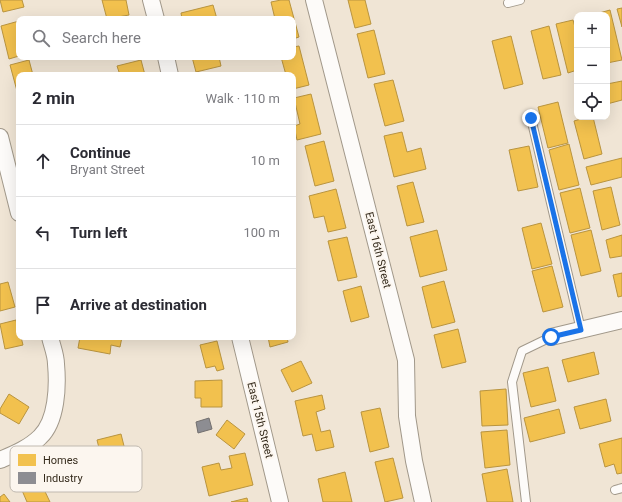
<!DOCTYPE html>
<html lang="en">
<head>
<meta charset="utf-8">
<style>
  :root { --surface:#fff; --page:#f2f2f3; --text:#2b2b33; --muted:#7c7c81; --line:#e1e1e2 }
  body { margin:0; font-family:Roboto,sans-serif; background:var(--page); color:var(--text) }
  .controls { position:absolute; right:12px; top:12px; display:grid; overflow:hidden; border-radius:8px; box-shadow:0 4px 16px #0002 }
  .controls button { width:36px; height:36px; display:grid; place-items:center; padding:0; border:0; border-bottom:1px solid var(--line); background:var(--surface); color:var(--text); font:20px sans-serif }
  .stop { position:absolute; width:12px; height:12px; margin:-9px; border:3px solid #1a73e8; border-radius:50%; background:#fff }
  .stop.end { background:#1a73e8; border-color:#fff; box-shadow:0 1px 4px #0008 }
  .list { margin:0; padding:0; list-style:none }
  h2 { display:flex; justify-content:space-between; align-items:center; height:52px; margin:0; padding:0 16px; font-size:17px }
  h2 small { font-size:13px; font-weight:400; color:var(--muted) }
  .list li { display:grid; grid-template-columns:26px 1fr auto; gap:12px; align-items:center; box-sizing:border-box; height:72px; padding:0 16px; border-top:1px solid var(--line) }
  .list b { display:block; font-size:15px; white-space:nowrap }
  .list p { margin:0; font-size:13px; white-space:nowrap; color:var(--muted) }
  .list em { font-size:13px; font-style:normal; color:var(--muted) }
  .icon { flex:none; width:22px; height:22px; fill:none; stroke:currentColor; stroke-width:2; stroke-linecap:round; stroke-linejoin:round }
  .map { position:relative; flex:none; width:622px; height:502px; overflow:hidden }
  .search { position:absolute; background:var(--surface); box-shadow:0 4px 16px #0002; left:16px; top:16px; width:280px; height:44px; display:flex; align-items:center; gap:10px; box-sizing:border-box; padding:0 14px; border-radius:8px; color:var(--muted); font-size:15px }
  .panel { position:absolute; background:var(--surface); box-shadow:0 4px 16px #0002; left:16px; top:72px; width:280px; height:268px; border-radius:8px }
  .map>svg:first-child { display:block }
  .homes { fill:#f2c14e; stroke:#b9943f }
  .industry { fill:#8d8d92; stroke:#73706f }
  .lines { fill:none; stroke-linecap:round; stroke-linejoin:round }
  .lane-casing { stroke:#a1988a; stroke-width:10 }
  .street-casing { stroke:#a1988a; stroke-width:18 }
  .lane { stroke:#fdfbf9; stroke-width:8 }
  .street { stroke:#fdfbf9; stroke-width:16 }
  .route { stroke:#1a73e8; stroke-width:5 }
  .labels { text-anchor:middle; dominant-baseline:central; stroke-width:4; stroke-linejoin:round; paint-order:stroke }
  .street-label { font-size:11px; fill:#352b1c; stroke:#fcf6ef }
  .key { fill:#fcf6ef; stroke:#c0b9b0; stroke-width:1 }
  .key-label { font-size:11px; fill:#352b1c }
</style>
</head>
<body>
<div class="map">
<svg width="622" height="502" viewBox="0 0 622 502">
  <rect width="100%" height="100%" fill="#f0e5d5"/>
  <g class="homes">
    <path d="M0 0H22L24 7 3 12Z"/>
    <path d="M102 0H126L129 15 107 19Z"/>
    <path d="M281 0H289L299 37 293 39V19H275L271 2Z"/>
    <path d="M348 0H365L371 24 355 28Z"/>
    <path d="M213 5 217 19H182L181 13Z"/>
    <path d="M622 8V27L617 9Z"/>
    <path d="M610 10 622 60 607 63V15H592Z"/>
    <path d="M573 20 577 34V70L568 73 556 24Z"/>
    <path d="M19 21V56L9 59 1 26Z"/>
    <path d="M549 26 561 75 543 79 531 31Z"/>
    <path d="M374 30 385 74 368 78 357 34Z"/>
    <path d="M511 36 523 84 504 89 492 41Z"/>
    <path d="M299 46 309 85 293 89V75H286L281 57H293V47Z"/>
    <path d="M192 57H219L221 66 196 72Z"/>
    <path d="M29 60 33 75H19V90L17 91 10 65Z"/>
    <path d="M141 60 145 75H120L117 66Z"/>
    <path d="M393 80 404 121 385 126 374 84Z"/>
    <path d="M622 81V100L607 104V84Z"/>
    <path d="M311 94 321 134 297 140 294 126 300 124 294 98Z"/>
    <path d="M558 102 568 143 548 148 538 107Z"/>
    <path d="M588 117H593L602 154 584 159 574 121Z"/>
    <path d="M402 132 407 152 421 148 426 169 394 177 384 136Z"/>
    <path d="M324 141 334 181 315 186 305 146Z"/>
    <path d="M569 144 579 185 559 190 549 150Z"/>
    <path d="M529 146 538 187 518 191 509 150Z"/>
    <path d="M622 158V177L591 185 586 167Z"/>
    <path d="M413 182 424 222 407 226 397 186Z"/>
    <path d="M611 187 620 225 602 230 593 191Z"/>
    <path d="M580 188 590 228 570 233 560 193Z"/>
    <path d="M336 189 346 228 328 232 324 216 314 218 309 196Z"/>
    <path d="M541 223 552 264 532 269 522 228Z"/>
    <path d="M437 230 447 270 420 277 410 237Z"/>
    <path d="M591 230 601 271 581 276 571 235Z"/>
    <path d="M622 235V256L610 258 606 240Z"/>
    <path d="M347 237 357 277 338 281 328 241Z"/>
    <path d="M552 266 563 307 543 312 532 271Z"/>
    <path d="M622 273V296L618 297 613 275Z"/>
    <path d="M444 281 455 322 432 328 422 287Z"/>
    <path d="M8 282 15 307 0 311V284Z"/>
    <path d="M361 286 369 317 351 322 343 291Z"/>
    <path d="M16 320 19 337H21L23 345 5 349 0 324Z"/>
    <path d="M458 329 466 362 442 368 434 335Z"/>
    <path d="M80 337H122L120 347 111 345 110 354 78 348Z"/>
    <path d="M268 337H287L288 342 270 347Z"/>
    <path d="M217 341 224 369 217 371 215 366 206 368 200 345Z"/>
    <path d="M594 352 599 374 568 382 562 360Z"/>
    <path d="M301 361 312 383 292 392 281 370Z"/>
    <path d="M548 367 556 401 531 407 523 373Z"/>
    <path d="M222 380V407H201V398H195V381Z"/>
    <path d="M506 389 508 425 482 426 480 391Z"/>
    <path d="M9 394 29 407 19 424 0 413V409Z"/>
    <path d="M322 395 325 409 316 412 321 432 330 430 334 447 316 451 312 434 303 436 295 401Z"/>
    <path d="M606 399 611 421 580 429 574 407Z"/>
    <path d="M380 408 389 447 370 452 361 412Z"/>
    <path d="M559 409 565 433 530 442 524 418Z"/>
    <path d="M227 420 245 434 234 449 216 435Z"/>
    <path d="M507 430 510 465 485 468 481 432Z"/>
    <path d="M121 434 133 482 109 488 97 440Z"/>
    <path d="M622 438V473L617 474 614 464 605 467 599 444Z"/>
    <path d="M245 453 253 485 209 496 202 467 219 463 221 470 232 468 229 456Z"/>
    <path d="M393 458 403 498 385 502 375 462Z"/>
    <path d="M507 469 513 502H487L482 474Z"/>
    <path d="M345 472 352 502H323L318 479Z"/>
    <path d="M39 479 50 502H27L21 488Z"/>
    <path d="M4 494 10 502H0V497Z"/>
    <path d="M247 498 248 502H231Z"/>
  </g>
  <path class="industry" d="M209 418 212 429 198 433 196 422Z"/>
  <g class="lines">
    <defs>
      <g id="lane">
        <path d="M508 3 520 0"/>
        <path d="M531 118 581 330"/>
        <path d="M615 490 622 488"/>
        <path d="M526 502 512 382 522 351 551 337"/>
      </g>
      <g id="street">
        <path d="M151 0 156 19"/>
        <path d="M314 0 406 360 407 416 414 461 423 502"/>
        <path d="M166 57 170 75"/>
        <path d="M0 137 19 213"/>
        <path d="M240 337 280 502"/>
        <path d="M551 337 622 320"/>
        <path d="M0 460C14 454 29 448 40 437 57 421 58 386 56 364 56 355 52 346 50 337"/>
      </g>
    </defs>
    <use href="#lane" class="lane-casing"/>
    <use href="#street" class="street-casing"/>
    <use href="#lane" class="lane"/>
    <use href="#street" class="street"/>
  </g>
  <g class="lines">
    <path class="route" d="M531 118 581 330 551 337"/>
  </g>
  <g class="labels">
    <g class="street-label">
      <text transform="translate(378 250) rotate(76)">East 16th Street</text>
      <text transform="translate(260 420) rotate(76)">East 15th Street</text>
    </g>
  </g>
  <rect x="10" y="446" width="132" height="46" rx="6" class="key"/>
  <rect x="18" y="454" width="18" height="12" fill="#f2c14e"/>
  <rect x="18" y="472" width="18" height="12" fill="#8d8d92"/>
  <g class="key-label">
    <text x="43" y="464">Homes</text>
    <text x="43" y="482">Industry</text>
  </g>
</svg>
<div class="controls">
<button>+</button>
<button>−</button>
<button><svg class="icon" aria-label="locate" viewBox="0 0 24 24"><circle cx="12" cy="12" r="6"/><path d="M12 2v4M12 18v4M2 12h4M18 12h4"/></svg></button>
</div>
<div class="stop" style="left:551px;top:337px"></div>
<div class="stop end" style="left:531px;top:118px"></div>
<div class="search"><svg class="icon" aria-label="search" viewBox="0 0 24 24"><circle cx="10" cy="10" r="6"/><path d="M15 15l6 6"/></svg>Search here</div>
<section class="panel">
<h2>2 min<small>Walk · 110 m</small></h2>
<ul class="list">
<li><svg class="icon" aria-label="ahead" viewBox="0 0 24 24"><path d="M12 20V5M6 11l6-6 6 6"/></svg><div><b>Continue</b><p>Bryant Street</p></div><em>10 m</em></li>
<li><svg class="icon" aria-label="left" viewBox="0 0 24 24"><path d="M17 20v-9H6M10 6l-5 5 5 5"/></svg><div><b>Turn left</b></div><em>100 m</em></li>
<li><svg class="icon" aria-label="arrive" viewBox="0 0 24 24"><path d="M6 21V4h12l-3 4 3 4H6"/></svg><div><b>Arrive at destination</b></div></li>
</ul>
</section>
</div>
</body>
</html>
